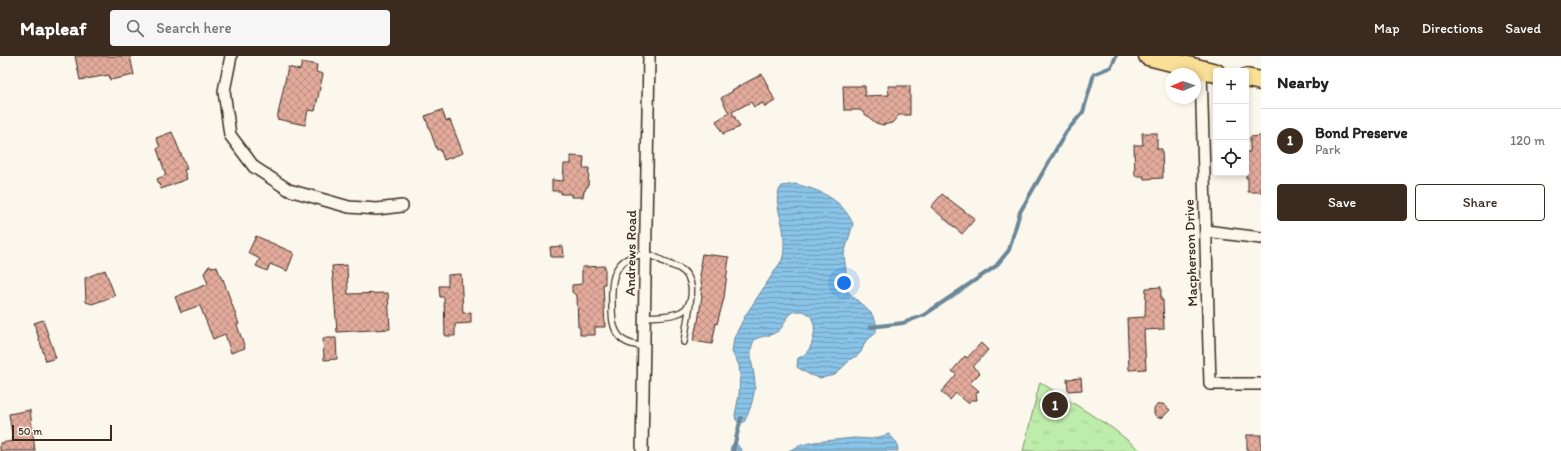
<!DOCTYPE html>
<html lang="en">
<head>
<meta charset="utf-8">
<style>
  :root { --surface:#fff; --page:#f6f6f6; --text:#222; --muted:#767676; --line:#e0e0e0; --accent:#3b2a1e }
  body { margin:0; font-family:Itim,sans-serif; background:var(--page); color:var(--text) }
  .controls { position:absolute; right:12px; top:12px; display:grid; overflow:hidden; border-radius:4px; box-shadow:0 2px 6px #0003 }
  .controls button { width:36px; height:36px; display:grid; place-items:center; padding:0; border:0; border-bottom:1px solid var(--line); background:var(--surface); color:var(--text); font:20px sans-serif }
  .compass { position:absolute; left:1165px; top:12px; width:36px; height:36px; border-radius:50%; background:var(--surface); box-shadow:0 2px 6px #0003; rotate:268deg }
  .scale { position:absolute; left:12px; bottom:10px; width:100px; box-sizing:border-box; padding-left:4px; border:2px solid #3b2a1e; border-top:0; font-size:11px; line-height:14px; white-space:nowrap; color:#3b2a1e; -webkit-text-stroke:3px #fbf7ec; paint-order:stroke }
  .you { position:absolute; left:844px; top:227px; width:14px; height:14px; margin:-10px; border:3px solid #fff; border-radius:50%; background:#1a73e8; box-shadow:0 0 0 6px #1a73e833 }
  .badge { display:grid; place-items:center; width:26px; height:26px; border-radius:50%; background:var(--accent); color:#fff; font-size:13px; font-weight:700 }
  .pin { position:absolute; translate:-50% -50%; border:2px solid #fff; box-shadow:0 1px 4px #0006 }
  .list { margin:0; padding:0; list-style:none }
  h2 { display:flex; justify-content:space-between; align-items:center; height:52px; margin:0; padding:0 16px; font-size:17px }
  h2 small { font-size:13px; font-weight:400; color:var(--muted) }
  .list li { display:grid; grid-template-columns:26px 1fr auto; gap:12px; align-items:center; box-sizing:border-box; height:64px; padding:0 16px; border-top:1px solid var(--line) }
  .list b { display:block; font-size:15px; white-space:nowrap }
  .list p { margin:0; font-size:13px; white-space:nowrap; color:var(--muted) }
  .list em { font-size:13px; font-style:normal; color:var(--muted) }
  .actions { display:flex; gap:8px; padding:12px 16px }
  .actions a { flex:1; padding:9px 0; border:1px solid var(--accent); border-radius:4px; text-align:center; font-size:14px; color:var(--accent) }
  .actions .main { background:var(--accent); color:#fff }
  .icon { flex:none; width:22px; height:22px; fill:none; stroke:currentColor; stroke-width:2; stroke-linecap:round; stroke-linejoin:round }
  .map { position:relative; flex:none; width:1261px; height:395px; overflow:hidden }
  header { display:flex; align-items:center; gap:24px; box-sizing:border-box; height:56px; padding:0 20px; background:var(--accent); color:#fff }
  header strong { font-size:19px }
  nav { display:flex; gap:22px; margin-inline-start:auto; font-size:14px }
  .search { width:280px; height:36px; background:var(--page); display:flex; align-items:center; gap:10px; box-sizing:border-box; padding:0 14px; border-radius:4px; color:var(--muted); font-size:15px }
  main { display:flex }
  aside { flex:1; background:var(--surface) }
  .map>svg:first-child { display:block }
  .park { fill:url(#park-tufts); stroke:#7c8c64 }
  .water { fill:url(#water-rules); stroke:#6a8697 }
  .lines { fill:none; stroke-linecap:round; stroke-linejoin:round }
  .stream { stroke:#6a8697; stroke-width:4 }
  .building { fill:url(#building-cross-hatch); stroke:#3b2a1e }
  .lane-casing { stroke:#3b2a1e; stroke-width:8 }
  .street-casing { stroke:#3b2a1e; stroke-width:14 }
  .primary-casing { stroke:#3b2a1e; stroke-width:21 }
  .lane { stroke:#fbf7ec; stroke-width:5.5 }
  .street { stroke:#fbf7ec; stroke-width:11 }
  .primary { stroke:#fadf96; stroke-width:18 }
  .labels { text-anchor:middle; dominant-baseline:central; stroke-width:3; stroke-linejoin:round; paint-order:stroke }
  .street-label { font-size:14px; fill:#3b2a1e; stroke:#fbf7ec }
</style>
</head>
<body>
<header>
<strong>Mapleaf</strong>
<div class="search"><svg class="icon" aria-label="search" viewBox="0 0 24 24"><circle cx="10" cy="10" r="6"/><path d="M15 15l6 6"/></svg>Search here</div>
<nav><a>Map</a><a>Directions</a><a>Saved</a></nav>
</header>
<main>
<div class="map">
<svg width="1261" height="395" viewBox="0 0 1261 395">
  <defs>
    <pattern id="park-tufts" width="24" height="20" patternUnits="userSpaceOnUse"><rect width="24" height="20" fill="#beedab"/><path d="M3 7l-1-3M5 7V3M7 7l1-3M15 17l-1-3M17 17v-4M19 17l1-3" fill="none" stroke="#a4cb93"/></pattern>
    <pattern id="water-rules" width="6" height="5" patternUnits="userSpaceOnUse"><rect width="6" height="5" fill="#89c3e8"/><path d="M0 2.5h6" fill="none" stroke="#719fbb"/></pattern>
    <pattern id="building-cross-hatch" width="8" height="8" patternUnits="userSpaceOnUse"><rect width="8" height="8" fill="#e3ab9c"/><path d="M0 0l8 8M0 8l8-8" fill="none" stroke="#b98b7f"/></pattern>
  </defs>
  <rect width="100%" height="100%" fill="#fbf7ec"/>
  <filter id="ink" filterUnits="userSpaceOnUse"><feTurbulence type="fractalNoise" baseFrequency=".025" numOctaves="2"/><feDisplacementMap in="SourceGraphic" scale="8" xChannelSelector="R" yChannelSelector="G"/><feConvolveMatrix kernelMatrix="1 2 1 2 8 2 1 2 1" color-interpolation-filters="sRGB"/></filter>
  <g filter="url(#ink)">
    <path class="park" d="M1040 326 1112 372 1141 395H1023Z"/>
    <g class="water">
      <path d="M795 128C820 134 842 143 853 168L844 198 848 236 871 257 876 266V277L865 286 861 296 857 300 852 302 835 319 820 322 810 319 797 311 798 302C817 297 822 254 799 255 784 255 787 269 778 275 771 280 762 280 755 283 746 297 755 314 755 329 754 342 750 355 744 366L739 367 736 364 735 359 739 339 740 319 739 309 732 296 734 282 745 260 782 204C785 195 784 182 783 173 781 160 772 141 782 130Z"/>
      <path d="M889 378 897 387 898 395H788L802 389 814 386 854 382 872 383Z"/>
      <path d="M735 386 742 395H730L731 390Z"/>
    </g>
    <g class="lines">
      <g class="stream">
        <path d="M871 271 903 267 924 259 996 210 1009 194 1020 156 1054 97 1066 76 1083 56 1094 18 1111 11 1116 0"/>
        <path d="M733 395 741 362"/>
      </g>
    </g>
    <g class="building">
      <path d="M75 0H130L134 19 110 24 109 19 80 24Z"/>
      <path d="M302 6 317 9 316 16 323 18 315 55 308 54 305 69 277 63 288 11 300 14Z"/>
      <path d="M762 18 775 45 765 51 763 47 754 51 751 46 732 56 740 71 723 78 716 65 729 57 721 42 733 35 732 34Z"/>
      <path d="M843 30H865V40L889 39 888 30H910V59H899L892 67 883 69 876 67 860 54H844Z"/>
      <path d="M442 54 446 65 450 64 463 97 444 104 440 93 437 94 425 60Z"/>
      <path d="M172 76 187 113 184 114 187 123 161 133 157 123 166 119 157 93 160 91 156 82Z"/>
      <path d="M1142 77H1157V93H1162L1163 122 1144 123 1143 120H1135L1134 89H1143Z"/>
      <path d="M1261 80V136H1248V122H1246V96H1250V81Z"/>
      <path d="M571 100 584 101 583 112H589L588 131H586L585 135H584L583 141H571V138H561V135H552V124L563 125 564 108H571Z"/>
      <path d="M942 138 975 163 962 178 931 151Z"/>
      <path d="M256 180 294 197 287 215 270 208 267 215 256 210 260 203 248 197Z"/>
      <path d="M563 190 564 201H551L550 191Z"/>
      <path d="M702 198 729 201 724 242 717 268 716 267 712 288 693 285 697 266H698L702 239H701L702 231 700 219 702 209H700Z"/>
      <path d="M347 209 348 238 388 237 390 273 337 276 332 210Z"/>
      <path d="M209 210 217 211 222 224 223 223 239 268 237 269 245 292 231 297 225 278 213 283 200 250H198L181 256 175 241 208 228 204 217Z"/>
      <path d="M605 210V228H603L605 271H595V279H580V271H578L577 240 572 236V229L582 228V211Z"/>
      <path d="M105 214 115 240 92 248 86 246 85 222Z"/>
      <path d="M461 218 463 257 471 256V267L455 268V280H445L444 241H440L439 230H448V219Z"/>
      <path d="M1161 231V244H1163L1164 273 1144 274 1146 313 1129 314 1127 262 1145 261 1146 232Z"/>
      <path d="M43 264 56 302 46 305 34 267Z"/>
      <path d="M323 282H336L337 303 324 304Z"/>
      <path d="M981 287 988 294 973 311 980 317 970 327 979 335 976 338 977 344H971L968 347 956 337 950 344 941 336 956 319 952 315 965 300 967 302Z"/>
      <path d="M1081 322 1082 334 1068 335 1067 323Z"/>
      <path d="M1158 348H1163L1170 354 1163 361 1158 362 1154 358V353Z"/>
      <path d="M30 354 35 395H0V387L13 385 9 358Z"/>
      <rect x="1247" y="379" width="14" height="16"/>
    </g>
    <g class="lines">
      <defs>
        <g id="lane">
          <path d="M684 286 690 248"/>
          <path d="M644 291C636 289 625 288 620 281 612 272 612 260 612 249 611 228 612 205 636 200 639 199 643 198 645 198 652 198 662 205 668 208 674 210 682 212 686 218 694 228 694 250 681 256 671 261 656 260 645 261"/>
        </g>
        <g id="street">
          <path d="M231 0 224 35 230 79 254 111 289 134 349 151 377 153 402 150"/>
          <path d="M1201 14 1210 328H1261"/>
          <path d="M1206 175 1261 182"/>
          <path d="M642 395 649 0"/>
        </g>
        <g id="primary">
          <path d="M1148 0 1216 17"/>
          <path d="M1246 22 1261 25"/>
        </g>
      </defs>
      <use href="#lane" class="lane-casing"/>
      <use href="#street" class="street-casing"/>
      <use href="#primary" class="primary-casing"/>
      <use href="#lane" class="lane"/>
      <use href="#street" class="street"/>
      <use href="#primary" class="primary"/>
    </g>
  </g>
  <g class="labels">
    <g class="street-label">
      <text transform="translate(631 197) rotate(-89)">Andrews Road</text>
      <text transform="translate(1191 197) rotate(-92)">Macpherson Drive</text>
    </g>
  </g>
</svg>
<div class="controls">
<button>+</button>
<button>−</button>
<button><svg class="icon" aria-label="locate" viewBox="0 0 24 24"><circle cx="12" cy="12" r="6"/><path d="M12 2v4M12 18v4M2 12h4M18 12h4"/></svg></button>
</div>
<svg class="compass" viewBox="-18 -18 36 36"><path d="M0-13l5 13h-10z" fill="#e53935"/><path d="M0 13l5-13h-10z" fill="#767676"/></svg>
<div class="scale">50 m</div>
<div class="you"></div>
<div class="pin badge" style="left:1055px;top:349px">1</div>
</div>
<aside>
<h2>Nearby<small></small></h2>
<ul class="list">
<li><span class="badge">1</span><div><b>Bond Preserve</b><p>Park</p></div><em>120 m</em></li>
</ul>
<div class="actions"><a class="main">Save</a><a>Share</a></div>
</aside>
</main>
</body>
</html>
